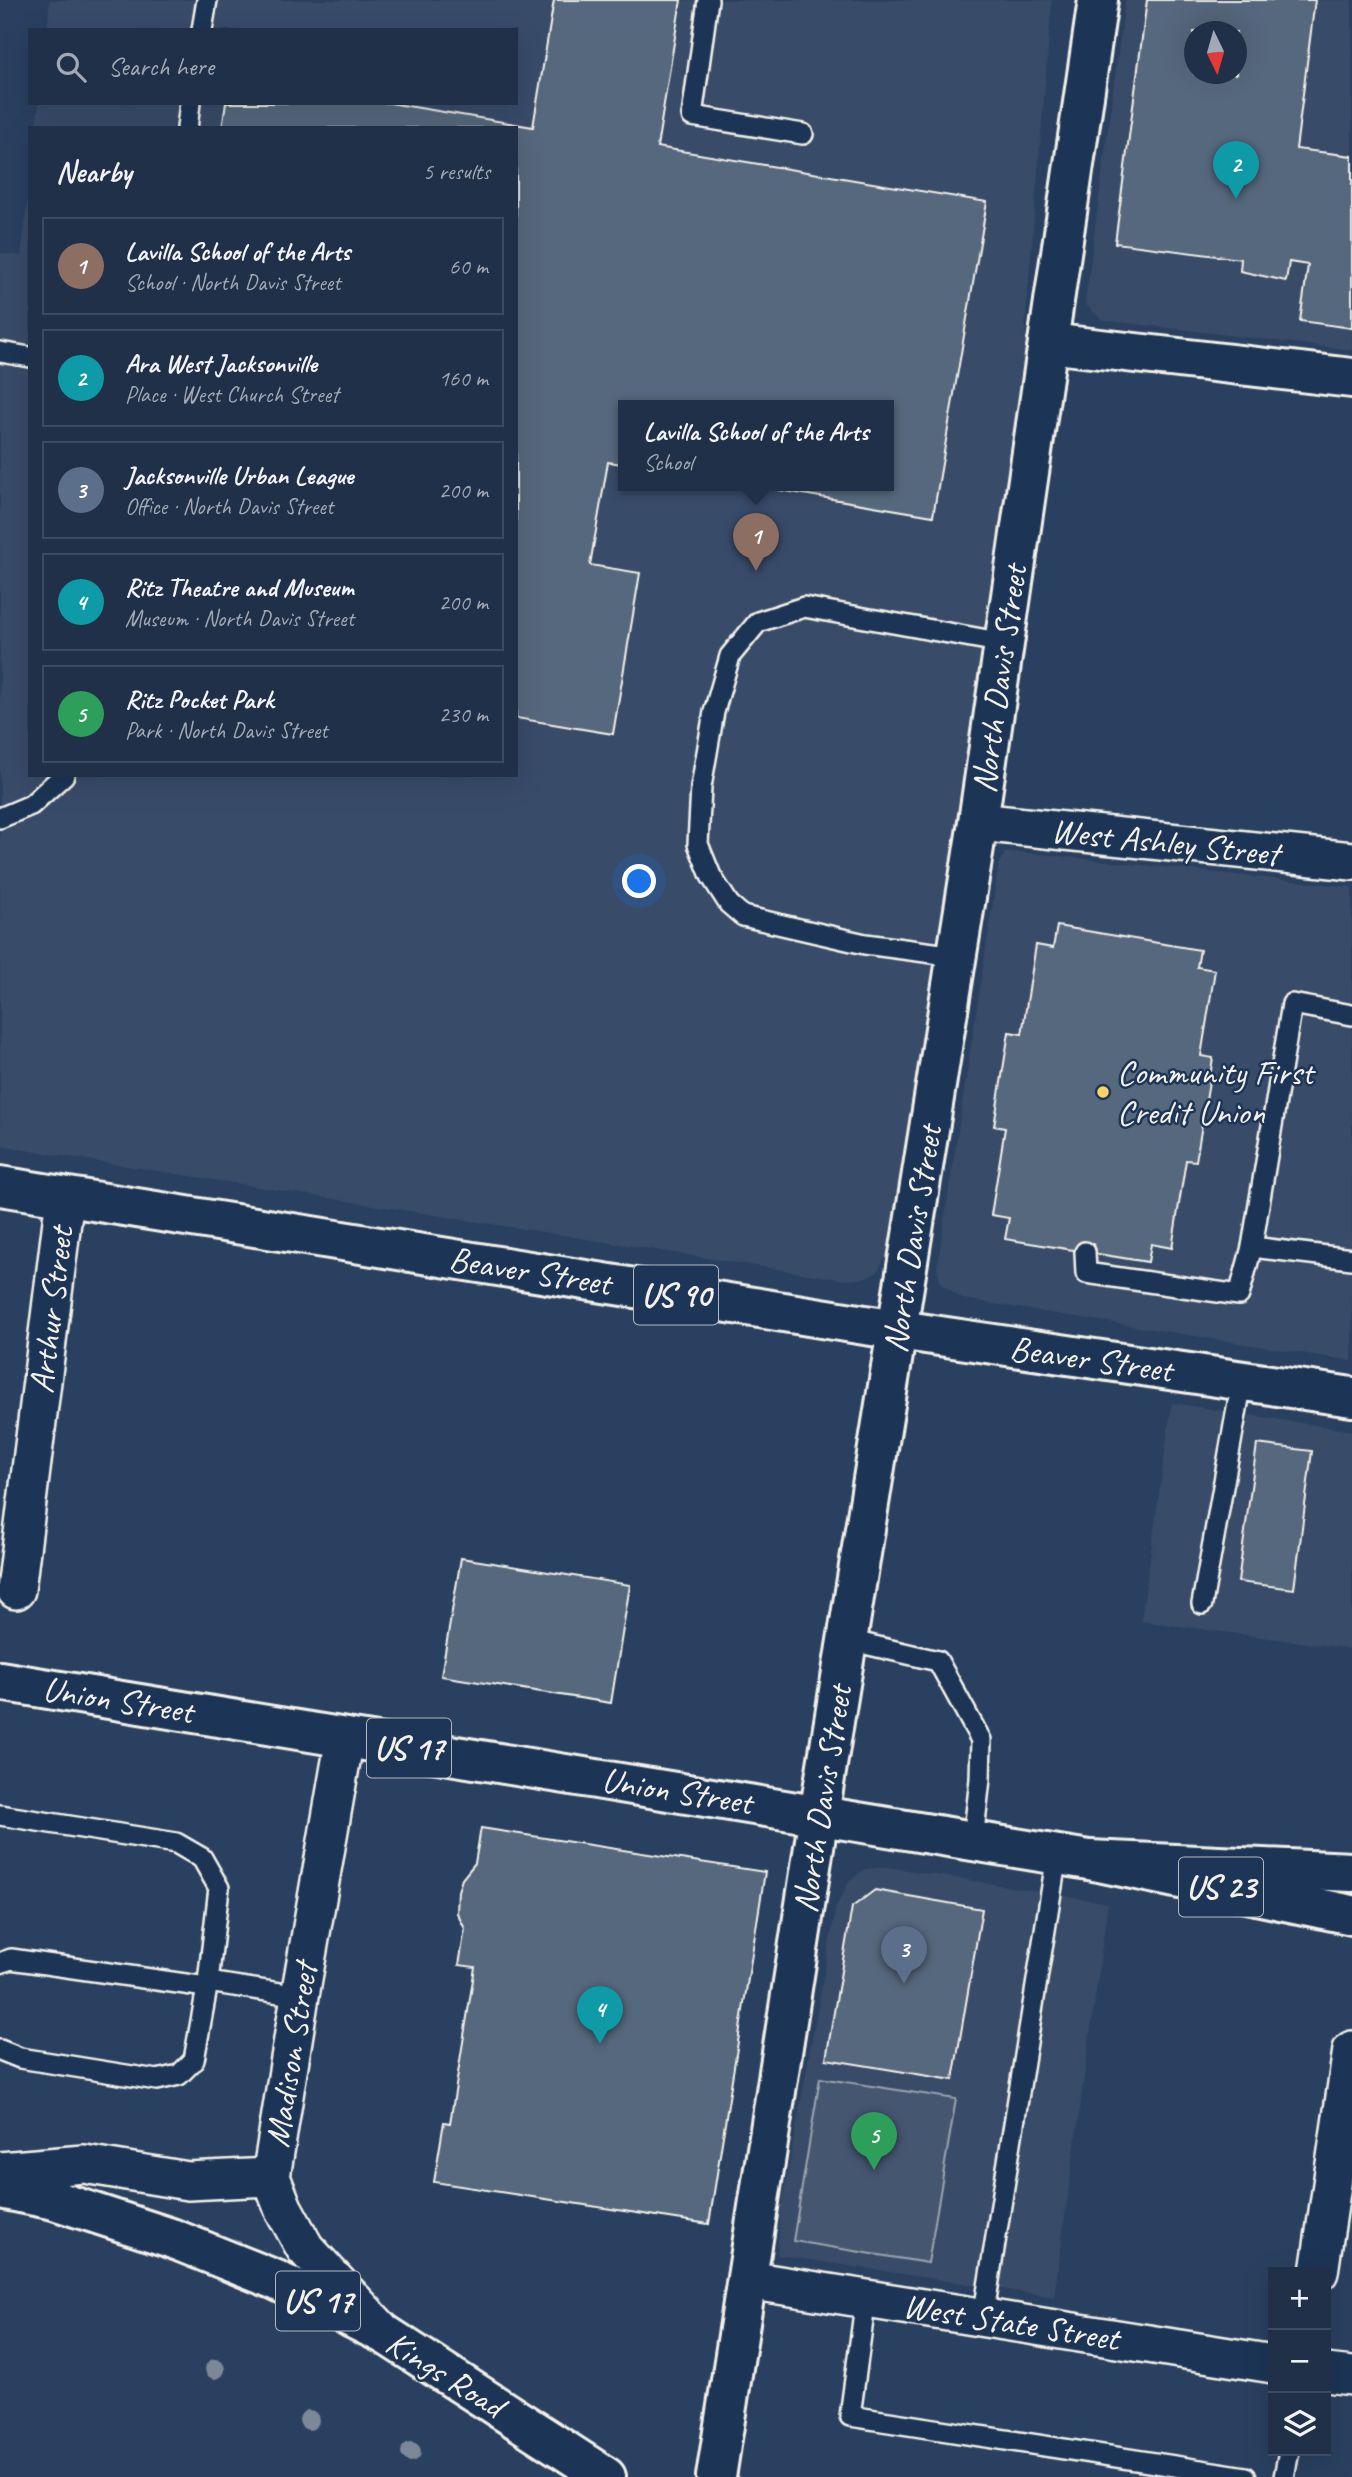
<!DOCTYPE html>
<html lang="en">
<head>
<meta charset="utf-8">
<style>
  :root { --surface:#203048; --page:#28384f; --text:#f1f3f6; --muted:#a2a9b4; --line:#3d4b60; --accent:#ffd166 }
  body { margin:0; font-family:Caveat,sans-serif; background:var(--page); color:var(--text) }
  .controls { position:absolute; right:21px; bottom:21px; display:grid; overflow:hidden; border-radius:0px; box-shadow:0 7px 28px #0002 }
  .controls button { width:63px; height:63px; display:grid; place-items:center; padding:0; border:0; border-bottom:2px solid var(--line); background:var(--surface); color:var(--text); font:35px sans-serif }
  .compass { position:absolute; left:1184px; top:21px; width:63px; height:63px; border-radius:50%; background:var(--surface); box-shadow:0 7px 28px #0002; rotate:175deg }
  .you { position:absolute; left:640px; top:882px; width:24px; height:24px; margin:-18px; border:5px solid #fff; border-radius:50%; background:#1a73e8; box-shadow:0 0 0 10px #1a73e833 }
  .badge { display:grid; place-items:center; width:46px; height:46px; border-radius:50%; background:var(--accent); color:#fff; font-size:23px; font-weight:700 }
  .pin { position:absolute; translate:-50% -58px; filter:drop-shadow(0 2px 4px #0008) }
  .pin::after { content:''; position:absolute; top:37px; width:24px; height:21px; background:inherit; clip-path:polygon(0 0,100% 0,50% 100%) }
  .popup { position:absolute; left:618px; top:400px; width:276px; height:91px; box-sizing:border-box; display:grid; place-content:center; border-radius:0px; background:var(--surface); filter:drop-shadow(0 2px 5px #0005); font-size:23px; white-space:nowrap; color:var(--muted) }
  .popup b { font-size:26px; color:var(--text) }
  .popup::after { content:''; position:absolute; left:50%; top:100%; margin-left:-14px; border:14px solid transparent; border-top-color:var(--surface) }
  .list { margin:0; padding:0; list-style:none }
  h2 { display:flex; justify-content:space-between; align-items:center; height:91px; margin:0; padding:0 28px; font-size:30px }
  h2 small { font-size:23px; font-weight:400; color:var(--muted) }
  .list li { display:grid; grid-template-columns:46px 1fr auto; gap:21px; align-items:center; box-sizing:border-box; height:98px; margin:0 14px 14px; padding:0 14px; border:2px solid var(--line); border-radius:0px }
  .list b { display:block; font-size:26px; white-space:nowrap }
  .list p { margin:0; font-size:23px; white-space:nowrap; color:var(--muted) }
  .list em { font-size:23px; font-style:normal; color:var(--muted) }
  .icon { flex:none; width:38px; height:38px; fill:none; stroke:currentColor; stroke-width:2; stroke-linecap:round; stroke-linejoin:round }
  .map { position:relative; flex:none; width:1352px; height:2477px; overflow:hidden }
  .search { position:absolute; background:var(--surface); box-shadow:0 7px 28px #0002; left:28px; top:28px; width:490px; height:77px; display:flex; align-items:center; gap:18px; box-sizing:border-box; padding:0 24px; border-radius:0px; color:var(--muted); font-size:26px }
  .panel { position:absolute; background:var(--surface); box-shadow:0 7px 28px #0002; left:28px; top:126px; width:490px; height:651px; border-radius:0px }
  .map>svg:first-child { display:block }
  .built { fill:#374c69; fill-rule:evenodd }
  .green { fill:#445771; stroke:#9ca4ac; stroke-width:2 }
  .building { fill:#56677d; stroke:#f4f1e8; stroke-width:2; fill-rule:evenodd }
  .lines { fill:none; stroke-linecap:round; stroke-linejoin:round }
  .lane-casing { stroke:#f4f1e8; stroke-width:24 }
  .street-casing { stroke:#f4f1e8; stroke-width:42 }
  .secondary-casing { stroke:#f4f1e8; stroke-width:44 }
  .primary-casing { stroke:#f4f1e8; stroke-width:44 }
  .highway-casing { stroke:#f4f1e8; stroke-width:44 }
  .lane { stroke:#1d3557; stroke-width:19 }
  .street { stroke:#1d3557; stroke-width:37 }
  .secondary { stroke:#1d3557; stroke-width:38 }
  .primary { stroke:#1d3557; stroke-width:38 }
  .highway { stroke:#1d3557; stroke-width:38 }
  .tree { fill:#7c8897 }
  .poi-dot { fill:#ffd166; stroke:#1d3557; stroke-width:2.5 }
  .labels { text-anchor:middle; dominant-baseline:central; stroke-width:5; stroke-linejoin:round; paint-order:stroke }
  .shield { fill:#1d3557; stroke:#b4b9bc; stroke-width:2 }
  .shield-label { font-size:33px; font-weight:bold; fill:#f4f1e8 }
  .street-label { font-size:35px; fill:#f4f1e8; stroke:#1d3557 }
  .poi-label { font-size:35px; fill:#f4f1e8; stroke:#1d3557; text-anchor:start }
</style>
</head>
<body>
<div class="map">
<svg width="1352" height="2477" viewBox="0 0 1352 2477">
  <rect width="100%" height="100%" fill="#2a4060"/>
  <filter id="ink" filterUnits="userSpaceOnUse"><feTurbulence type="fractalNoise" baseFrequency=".0143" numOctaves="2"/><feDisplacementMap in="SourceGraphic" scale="14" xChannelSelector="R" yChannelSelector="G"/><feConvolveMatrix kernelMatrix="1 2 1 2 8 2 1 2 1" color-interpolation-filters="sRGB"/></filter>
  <g filter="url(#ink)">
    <g class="built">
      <path d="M50 0H1052L1025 327 1028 368 887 1254 877 1273 861 1279 845 1280 0 1146V253L21 256 30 182V775H516V128H36L39 103H516V30H47ZM623 405H889V485H623Z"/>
      <path d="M1125 0H1352V350L1102 320 1085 304ZM1194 32H1236V74H1194Z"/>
      <path d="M1020 852 1352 887V1361L963 1299 941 1284 937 1268 999 863 1005 853Z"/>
      <path d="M1172 1403 1352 1431V1649L1141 1621Z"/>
      <path d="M888 1867 1108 1903 1054 2297 777 2255 780 2216 836 1907 850 1880 865 1869Z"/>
    </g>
    <path class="green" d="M820 2078 956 2099 928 2263 793 2241Z"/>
    <g class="building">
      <path d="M554 0H681L657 147 987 202 933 516 749 485H889V405H623V464L608 462 590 565 640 573 613 734 516 718V128H222L226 103H390L533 127Z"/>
      <path d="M1147 0H1315L1296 149 1352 156V328L1300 321 1308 265 1289 262 1286 281 1240 271 1241 259 1115 243ZM1194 32H1236V74H1194Z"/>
      <path d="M1057 926 1200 950 1197 967 1215 970 1201 1056 1213 1058 1196 1161 1186 1160 1172 1248 1151 1244 1148 1262 1005 1239 1009 1218 991 1215 1005 1128 994 1126 1009 1032 1022 1034 1036 945 1053 948Z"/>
      <path d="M1257 1444 1312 1451 1294 1589 1238 1582Z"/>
      <path d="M461 1558 630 1585 611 1703 441 1676Z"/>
      <path d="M481 1828 765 1872 709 2224 434 2182 444 2122 450 2123 475 1967 459 1965 465 1929 457 1913 458 1891 462 1879 475 1863Z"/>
      <path d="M875 1890 982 1909 953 2080 826 2059 852 1907Z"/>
    </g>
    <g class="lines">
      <defs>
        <g id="lane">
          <path d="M708 0 692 116 803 134"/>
          <path d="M202 30 207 0"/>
          <path d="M187 128 190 103"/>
          <path d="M0 352 30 357"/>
          <path d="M0 818 31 805 64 775"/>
          <path d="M956 956 865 944 743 916 729 904 711 876 698 844 701 787 714 712 730 656 758 622 804 607 1004 643"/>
          <path d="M1252 1247 1292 1004 1352 1015"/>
          <path d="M1085 1252 1086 1273 1239 1295 1252 1247 1352 1259"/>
          <path d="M1202 1604 1242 1381"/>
          <path d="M848 1640 938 1661 981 1740 980 1779 973 1840"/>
          <path d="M0 1815 176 1843 202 1858 219 1888 208 1982 300 1996"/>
          <path d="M0 1963 11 1959 206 1987"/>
          <path d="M0 2050 20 2058 157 2080 179 2075 194 2060 208 1982"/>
          <path d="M866 2298 850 2416 1246 2477"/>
          <path d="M983 2318 1057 1855"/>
          <path d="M1284 2477 1289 2451"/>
        </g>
        <g id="street">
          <path d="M978 822 1352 861"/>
          <path d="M16 1590 65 1197"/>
          <path d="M345 1738 300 1996 271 2177 283 2208 305 2248 383 2332"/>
          <path d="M0 2171 84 2164 188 2181 271 2177"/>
          <path d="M1319 2272 1352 2050"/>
          <path d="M748 2280 1273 2364"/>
          <path d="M1326 2373 1352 2376"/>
        </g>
        <g id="secondary">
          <path d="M1048 343 1352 378"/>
          <path d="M897 1330 978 822 1098 0"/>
          <path d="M716 2477 819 1815"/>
        </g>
        <g id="primary">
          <path d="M0 1186 865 1325 1352 1397"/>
          <path d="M0 1681 1089 1860 1352 1915"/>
          <path d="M819 1815 897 1330"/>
          <path d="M0 2189 54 2200 171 2238 276 2280 386 2335 606 2477"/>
        </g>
        <path id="highway" d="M1089 1860 1352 1872"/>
      </defs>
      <use href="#lane" class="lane-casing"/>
      <use href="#street" class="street-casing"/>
      <use href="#secondary" class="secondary-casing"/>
      <use href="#primary" class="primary-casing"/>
      <use href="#highway" class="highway-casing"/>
      <use href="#lane" class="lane"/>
      <use href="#street" class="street"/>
      <use href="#secondary" class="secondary"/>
      <use href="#primary" class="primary"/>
      <use href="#highway" class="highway"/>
    </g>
    <g class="tree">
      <circle cx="215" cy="2369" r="10"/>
      <circle cx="309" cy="2420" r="10"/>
      <circle cx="411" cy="2452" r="10"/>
    </g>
  </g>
  <circle class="poi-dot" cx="1103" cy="1092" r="7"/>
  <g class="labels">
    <g class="shield">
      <rect x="634" y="1265.5" width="84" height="59" rx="5"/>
      <rect x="367" y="1718.5" width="84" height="59" rx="5"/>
      <rect x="1179" y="1857.5" width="84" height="59" rx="5"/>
      <rect x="276" y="2271.5" width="84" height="59" rx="5"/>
    </g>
    <g class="shield-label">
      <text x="676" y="1295">US 90</text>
      <text x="409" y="1748">US 17</text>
      <text x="1221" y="1887">US 23</text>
      <text x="318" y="2301">US 17</text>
    </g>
    <g class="street-label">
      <text transform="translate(999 679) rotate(-82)">North Davis Street</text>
      <text transform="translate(1165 842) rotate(6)">West Ashley Street</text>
      <text transform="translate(912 1239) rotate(-81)">North Davis Street</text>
      <text transform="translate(530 1271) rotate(9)">Beaver Street</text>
      <text transform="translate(51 1310) rotate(-83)">Arthur Street</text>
      <text transform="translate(1091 1359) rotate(8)">Beaver Street</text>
      <text transform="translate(118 1700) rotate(9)">Union Street</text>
      <text transform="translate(677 1791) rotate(9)">Union Street</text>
      <text transform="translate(822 1799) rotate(-81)">North Davis Street</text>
      <text transform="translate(291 2055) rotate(-81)">Madison Street</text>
      <text transform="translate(1011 2322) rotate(9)">West State Street</text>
      <text transform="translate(445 2374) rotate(32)">Kings Road</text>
    </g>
    <g class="poi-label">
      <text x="1117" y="1072">Community First<tspan x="1117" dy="40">Credit Union</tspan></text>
    </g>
  </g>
</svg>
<div class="controls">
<button>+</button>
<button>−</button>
<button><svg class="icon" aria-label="layers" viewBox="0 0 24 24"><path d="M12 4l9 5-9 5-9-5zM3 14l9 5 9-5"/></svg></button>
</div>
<svg class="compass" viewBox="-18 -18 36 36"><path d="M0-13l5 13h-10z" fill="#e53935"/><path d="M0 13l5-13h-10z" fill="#a2a9b4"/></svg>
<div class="you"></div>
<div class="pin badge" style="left:756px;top:571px;background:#8d6e63">1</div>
<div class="popup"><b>Lavilla School of the Arts</b>School</div>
<div class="pin badge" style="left:1236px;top:199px;background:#0f9aa8">2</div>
<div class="pin badge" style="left:904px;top:1984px;background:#5c6f8a">3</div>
<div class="pin badge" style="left:600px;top:2044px;background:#0f9aa8">4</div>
<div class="pin badge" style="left:874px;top:2170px;background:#2e9e5b">5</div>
<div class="search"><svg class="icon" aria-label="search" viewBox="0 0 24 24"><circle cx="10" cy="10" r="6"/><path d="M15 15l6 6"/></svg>Search here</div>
<section class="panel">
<h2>Nearby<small>5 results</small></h2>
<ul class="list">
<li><span class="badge" style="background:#8d6e63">1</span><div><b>Lavilla School of the Arts</b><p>School · North Davis Street</p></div><em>60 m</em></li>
<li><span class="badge" style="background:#0f9aa8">2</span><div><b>Ara West Jacksonville</b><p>Place · West Church Street</p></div><em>160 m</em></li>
<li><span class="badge" style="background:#5c6f8a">3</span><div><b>Jacksonville Urban League</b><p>Office · North Davis Street</p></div><em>200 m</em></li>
<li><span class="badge" style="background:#0f9aa8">4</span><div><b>Ritz Theatre and Museum</b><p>Museum · North Davis Street</p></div><em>200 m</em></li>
<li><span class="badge" style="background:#2e9e5b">5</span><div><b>Ritz Pocket Park</b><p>Park · North Davis Street</p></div><em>230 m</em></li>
</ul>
</section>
</div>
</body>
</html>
